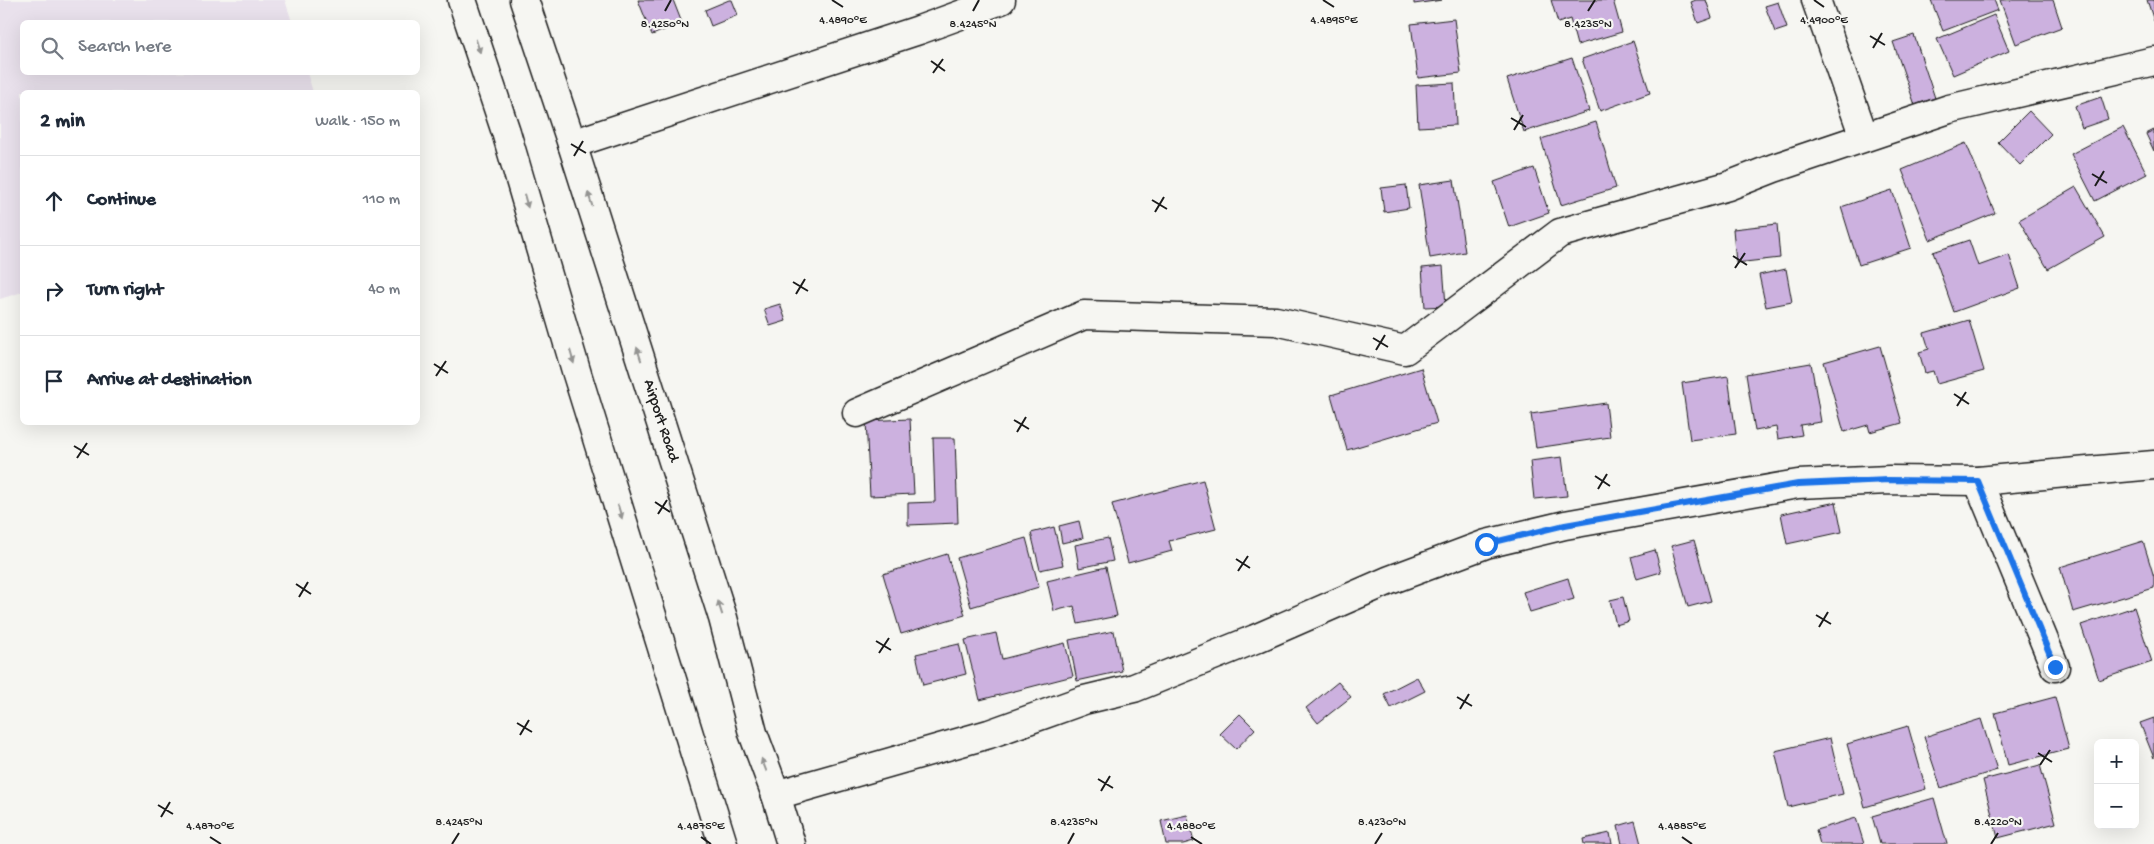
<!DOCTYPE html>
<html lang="en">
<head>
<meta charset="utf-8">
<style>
  :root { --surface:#fff; --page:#f6f6f7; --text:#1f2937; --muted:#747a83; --line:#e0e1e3 }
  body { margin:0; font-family:"Gochi Hand",sans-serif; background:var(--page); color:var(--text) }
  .controls { position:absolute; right:15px; bottom:15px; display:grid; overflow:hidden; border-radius:8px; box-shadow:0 5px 20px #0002 }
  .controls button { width:45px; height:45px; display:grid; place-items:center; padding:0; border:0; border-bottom:1px solid var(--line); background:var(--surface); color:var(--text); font:25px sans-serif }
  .stop { position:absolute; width:15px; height:15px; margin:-11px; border:4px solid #1a73e8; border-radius:50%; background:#fff }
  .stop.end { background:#1a73e8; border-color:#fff; box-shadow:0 1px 5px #0008 }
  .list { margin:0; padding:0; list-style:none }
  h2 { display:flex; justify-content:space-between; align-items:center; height:65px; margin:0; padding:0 20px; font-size:21px }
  h2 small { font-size:16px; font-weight:400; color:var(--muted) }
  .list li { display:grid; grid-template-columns:32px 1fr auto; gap:15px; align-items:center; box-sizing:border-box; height:90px; padding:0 20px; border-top:1px solid var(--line) }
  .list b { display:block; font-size:19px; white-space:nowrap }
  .list em { font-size:16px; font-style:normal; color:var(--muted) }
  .icon { flex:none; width:28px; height:28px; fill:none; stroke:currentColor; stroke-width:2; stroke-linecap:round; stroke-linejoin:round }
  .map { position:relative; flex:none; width:2154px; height:844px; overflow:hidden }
  .search { position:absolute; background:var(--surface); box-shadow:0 5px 20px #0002; left:20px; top:20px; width:400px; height:55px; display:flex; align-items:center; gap:12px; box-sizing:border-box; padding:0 18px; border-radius:8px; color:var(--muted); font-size:19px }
  .panel { position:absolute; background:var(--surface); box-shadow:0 5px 20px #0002; left:20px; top:90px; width:400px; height:335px; border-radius:8px }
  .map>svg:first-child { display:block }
  .built { fill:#e9e1ec }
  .building { fill:#ccb1df; stroke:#1c1c1c }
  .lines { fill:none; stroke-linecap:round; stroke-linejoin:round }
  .minor-casing { stroke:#1c1c1c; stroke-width:31 }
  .trunk-casing { stroke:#1c1c1c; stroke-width:31 }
  .minor { stroke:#f6f6f2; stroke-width:28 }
  .trunk { stroke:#f6f6f2; stroke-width:28 }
  .oneway { fill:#949492 }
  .route { stroke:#1a73e8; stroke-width:6 }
  .ticks { fill:none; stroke:#1c1c1c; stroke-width:2 }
  .labels { text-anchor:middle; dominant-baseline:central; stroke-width:4.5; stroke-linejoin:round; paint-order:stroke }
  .street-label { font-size:16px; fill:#1c1c1c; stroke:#f6f6f2 }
  .ticks-label { font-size:12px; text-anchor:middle; fill:#1c1c1c; stroke:#f6f6f2; stroke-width:4.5; stroke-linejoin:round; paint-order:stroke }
</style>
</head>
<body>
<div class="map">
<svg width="2154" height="844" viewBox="0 0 2154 844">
  <rect width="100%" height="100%" fill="#f6f6f2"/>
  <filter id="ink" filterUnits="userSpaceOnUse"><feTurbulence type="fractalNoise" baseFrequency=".02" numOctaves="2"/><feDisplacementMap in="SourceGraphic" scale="10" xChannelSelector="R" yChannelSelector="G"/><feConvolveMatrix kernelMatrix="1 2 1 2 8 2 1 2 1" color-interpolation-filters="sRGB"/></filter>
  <g filter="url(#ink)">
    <path class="built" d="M0 0H285L292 22H22V72L307 73 313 92H22V292L0 299Z"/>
    <g class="building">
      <path d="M638 0H673L682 23 652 35Z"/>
      <path d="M729 0H732L738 15 711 26 705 10Z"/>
      <path d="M1414 0H1442L1414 4Z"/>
      <path d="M1551 0H1613L1622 32 1577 45 1570 19 1558 23Z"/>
      <path d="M1696 0H1706L1712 18 1698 23 1691 2Z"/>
      <path d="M1931 0H1994L1998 10 1943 31Z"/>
      <path d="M2000 0H2053L2062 27 2016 44Z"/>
      <path d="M2147 0H2154V21Z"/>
      <path d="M1778 2 1787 28 1775 32 1765 6Z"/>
      <path d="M1994 15 2009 51 1953 75 1937 39Z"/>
      <path d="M1454 19 1461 73 1418 78 1411 24Z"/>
      <path d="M1914 35 1935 98 1915 105 1893 42Z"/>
      <path d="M1633 41 1650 93 1600 111 1582 59Z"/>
      <path d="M1572 58 1589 111 1524 132 1507 79Z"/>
      <path d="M1454 83 1456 125 1418 127 1416 85Z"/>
      <path d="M2101 97 2108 119 2082 128 2075 106Z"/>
      <path d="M2029 111 2051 134 2020 165 1998 142Z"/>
      <path d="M1596 122 1616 188 1561 205 1541 139Z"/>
      <path d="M2123 127 2147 174 2095 201 2071 154Z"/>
      <path d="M2154 130V151L2146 134Z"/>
      <path d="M1966 143 1995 213 1930 240 1902 170Z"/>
      <path d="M1534 168 1549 213 1509 227 1494 182Z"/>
      <path d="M1454 180 1465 252 1430 258 1419 185Z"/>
      <path d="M1406 185 1409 208 1384 212 1381 188Z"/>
      <path d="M2076 187 2105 237 2048 269 2019 220Z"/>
      <path d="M1892 190 1911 248 1859 265 1841 207Z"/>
      <path d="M1777 224 1780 258 1736 263 1733 229Z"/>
      <path d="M1969 240 1978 266 2009 255 2020 288 1954 312 1933 252Z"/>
      <path d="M1443 266 1446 306 1425 307 1422 268Z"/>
      <path d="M1786 269 1792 302 1766 307 1759 275Z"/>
      <path d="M780 304 786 321 770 326 764 309Z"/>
      <path d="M1969 320 1984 371 1937 384 1933 371 1925 373 1919 352 1929 349 1924 333Z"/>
      <path d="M1880 346 1902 423 1870 432 1868 425 1844 432 1824 362Z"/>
      <path d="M1811 363 1821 422 1800 425 1802 435 1778 439 1776 427 1755 431 1746 374Z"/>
      <path d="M1421 368 1437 423 1347 450 1331 395Z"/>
      <path d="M1728 376 1736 434 1690 440 1682 383Z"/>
      <path d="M1606 403 1610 437 1536 448 1531 414Z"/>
      <path d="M910 419 914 494 870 496 866 421Z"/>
      <path d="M933 438H955L958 523 908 525V503L935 502Z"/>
      <path d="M1562 457 1567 496 1534 499 1530 461Z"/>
      <path d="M1203 480 1216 529 1169 541 1172 551 1128 563 1112 504Z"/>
      <path d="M1836 502 1842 532 1787 544 1781 514Z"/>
      <path d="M1079 521 1083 538 1062 543 1059 526Z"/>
      <path d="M1054 527 1063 565 1040 570 1031 533Z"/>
      <path d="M1026 538 1039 587 971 607 957 558Z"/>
      <path d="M1108 538 1113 561 1079 568 1075 545Z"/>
      <path d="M1694 540 1711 601 1688 607 1671 546Z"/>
      <path d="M2143 541 2154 577V588L2073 612 2060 567Z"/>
      <path d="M1655 550 1661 572 1637 579 1631 557Z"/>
      <path d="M947 554 965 615 901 634 883 574Z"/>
      <path d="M1106 567 1117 616 1078 624 1074 606 1054 611 1047 581Z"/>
      <path d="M1568 578 1574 599 1530 612 1523 592Z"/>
      <path d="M1623 597 1629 621 1616 625 1610 600Z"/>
      <path d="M2134 607 2152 662 2099 680 2081 625Z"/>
      <path d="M1114 631 1122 671 1077 681 1069 640Z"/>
      <path d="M996 633 1002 659 1065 643 1073 676 980 700 965 640Z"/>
      <path d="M959 644 966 674 923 685 916 654Z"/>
      <path d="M1417 677 1425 691 1391 708 1384 694Z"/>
      <path d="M1338 682 1351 697 1318 723 1306 708Z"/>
      <path d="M2055 697 2069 749 2008 765 1995 713Z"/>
      <path d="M1240 714 1255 729 1236 749 1220 734Z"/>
      <path d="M2154 718V758L2140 723Z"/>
      <path d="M1981 719 1997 770 1941 788 1924 737Z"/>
      <path d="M1908 726 1926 789 1865 807 1847 744Z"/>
      <path d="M1830 738 1843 794 1788 807 1775 751Z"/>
      <path d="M2040 765 2056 823 1998 838 1983 780Z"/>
      <path d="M1934 798 1947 844H1880L1872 816Z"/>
      <path d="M1187 815 1194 841 1183 844H1166L1161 821Z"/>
      <path d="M1856 818 1864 844H1820L1816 830Z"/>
      <path d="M1635 821 1641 844H1622L1618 826Z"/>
      <path d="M1610 833 1612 844H1584L1583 839Z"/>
    </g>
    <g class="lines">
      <defs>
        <g id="minor">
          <path d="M1816 0 1864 137"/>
          <path d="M572 144 919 30 1001 0"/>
          <path d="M857 413 1084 315 1276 321 1405 350 1560 233 1728 186 1774 168 1949 109 2154 61"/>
          <path d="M1978 481 2055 667"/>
          <path d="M776 795 989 734 1084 700 1134 688 1255 639 1390 580 1486 544 1565 525 1798 484 1889 480 1978 481 2154 465"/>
        </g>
        <g id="trunk">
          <path d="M462 0 506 132 577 374 723 844"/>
          <path d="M524 0 572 144 723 618 753 733 776 795 791 844"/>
        </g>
      </defs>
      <use href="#minor" class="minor-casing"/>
      <use href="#trunk" class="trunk-casing"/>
      <use href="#minor" class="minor"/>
      <use href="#trunk" class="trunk"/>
    </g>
    <defs><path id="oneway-solid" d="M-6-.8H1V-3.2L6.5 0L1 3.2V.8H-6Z" transform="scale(1.25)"/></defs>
    <g class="oneway">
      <use href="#oneway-solid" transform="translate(478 46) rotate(72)"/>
      <use href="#oneway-solid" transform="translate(590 199) rotate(-108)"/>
      <use href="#oneway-solid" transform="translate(526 201) rotate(74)"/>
      <use href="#oneway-solid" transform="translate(639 354) rotate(-108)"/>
      <use href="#oneway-solid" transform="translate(572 357) rotate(74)"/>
      <use href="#oneway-solid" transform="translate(620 512) rotate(73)"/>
      <use href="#oneway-solid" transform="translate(720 608) rotate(-108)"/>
      <use href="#oneway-solid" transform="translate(764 765) rotate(-111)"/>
    </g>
  </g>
  <g class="lines" filter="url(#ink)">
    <path class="route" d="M1486 544 1565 525 1798 484 1889 480 1978 481 2055 667"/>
  </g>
  <path class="ticks" d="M832 0 843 7M1323 0 1334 7M1814 0 1824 7M665 11 671 0M973 11 979 0M1588 11 1595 0M1870 36 1885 45M1873 48 1882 33M931 61 945 71M933 73 943 59M1511 118 1526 127M1514 130 1523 115M571 144 586 153M574 156 583 141M2092 174 2107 183M2095 186 2104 171M1152 200 1167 209M1155 212 1164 197M1733 256 1747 265M1735 268 1745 253M793 282 808 291M796 294 805 279M1373 338 1388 347M1376 350 1385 335M434 364 448 373M436 376 446 361M1954 394 1969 404M1957 406 1966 392M1014 420 1029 429M1017 432 1026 417M74 446 89 455M77 458 87 443M1595 476 1610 486M1598 489 1607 474M655 502 670 512M658 514 667 500M1236 559 1250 568M1238 571 1248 556M296 584 311 594M299 597 308 582M1816 615 1831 624M1819 627 1828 612M876 641 891 650M879 653 889 638M1457 697 1472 706M1460 709 1469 694M517 723 532 732M520 735 529 720M2038 753 2052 762M2040 765 2050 750M1098 779 1113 788M1101 791 1110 776M158 805 173 814M161 817 170 802M210 837 221 844M701 837 711 844M1191 837 1202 844M1682 837 1692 844M452 844 459 833M1068 844 1074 833M1375 844 1382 833M1991 844 1998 833"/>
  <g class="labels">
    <g class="street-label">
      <text transform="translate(660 421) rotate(72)">Airport Road</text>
    </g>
  </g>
  <g class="ticks-label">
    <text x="843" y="23">4.4890°E</text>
    <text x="1334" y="23">4.4895°E</text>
    <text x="1824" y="23">4.4900°E</text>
    <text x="665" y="27">8.4250°N</text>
    <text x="973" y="27">8.4245°N</text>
    <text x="1588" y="27">8.4235°N</text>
    <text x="459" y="825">8.4245°N</text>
    <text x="1074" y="825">8.4235°N</text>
    <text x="1382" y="825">8.4230°N</text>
    <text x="1998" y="825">8.4220°N</text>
    <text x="210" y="829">4.4870°E</text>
    <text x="701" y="829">4.4875°E</text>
    <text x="1191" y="829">4.4880°E</text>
    <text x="1682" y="829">4.4885°E</text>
  </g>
</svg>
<div class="controls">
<button>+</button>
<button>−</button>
</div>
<div class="stop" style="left:1486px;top:544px"></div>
<div class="stop end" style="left:2055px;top:667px"></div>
<div class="search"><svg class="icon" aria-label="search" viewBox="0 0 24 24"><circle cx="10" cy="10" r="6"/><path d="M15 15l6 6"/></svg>Search here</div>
<section class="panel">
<h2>2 min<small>Walk · 150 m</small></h2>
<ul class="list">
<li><svg class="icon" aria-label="ahead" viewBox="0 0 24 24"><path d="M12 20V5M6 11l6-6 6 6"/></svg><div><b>Continue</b></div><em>110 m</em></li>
<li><svg class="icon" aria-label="right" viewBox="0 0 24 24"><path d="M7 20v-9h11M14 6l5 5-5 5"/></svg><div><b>Turn right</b></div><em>40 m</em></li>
<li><svg class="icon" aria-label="arrive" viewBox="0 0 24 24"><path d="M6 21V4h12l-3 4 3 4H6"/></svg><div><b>Arrive at destination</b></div></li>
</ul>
</section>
</div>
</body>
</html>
